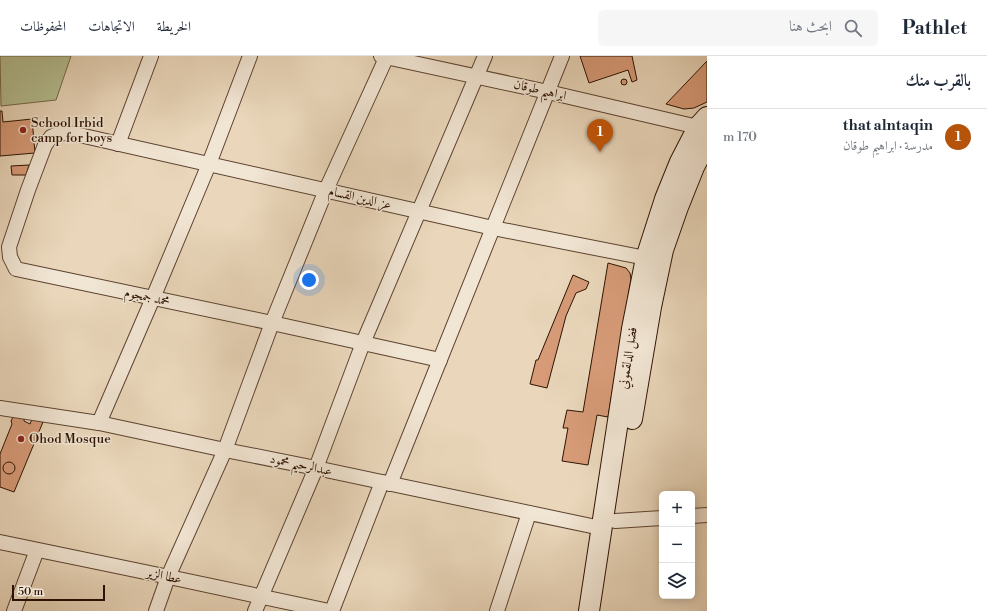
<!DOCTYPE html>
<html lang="ar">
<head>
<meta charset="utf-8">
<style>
  :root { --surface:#fff; --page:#f6f6f7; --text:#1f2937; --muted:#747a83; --line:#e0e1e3; --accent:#b45309 }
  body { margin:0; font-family:"Libre Bodoni",Amiri,serif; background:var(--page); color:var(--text); direction:rtl }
  .controls { position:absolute; right:12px; bottom:12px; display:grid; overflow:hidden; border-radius:6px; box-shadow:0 2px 10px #0003 }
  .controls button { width:36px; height:36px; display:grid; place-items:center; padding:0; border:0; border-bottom:1px solid var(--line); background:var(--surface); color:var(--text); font:20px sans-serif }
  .scale { position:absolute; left:12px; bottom:10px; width:93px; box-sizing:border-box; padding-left:4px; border:2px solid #2e1202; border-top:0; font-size:11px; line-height:14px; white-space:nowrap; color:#2e1202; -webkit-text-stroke:3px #f1e5d3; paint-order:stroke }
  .you { position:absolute; left:309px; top:224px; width:14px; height:14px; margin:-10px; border:3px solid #fff; border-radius:50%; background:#1a73e8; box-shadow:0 0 0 6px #1a73e833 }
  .badge { display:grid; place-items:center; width:26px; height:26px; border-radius:50%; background:var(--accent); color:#fff; font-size:13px; font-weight:700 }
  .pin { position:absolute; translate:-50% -33px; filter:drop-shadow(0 1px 2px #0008) }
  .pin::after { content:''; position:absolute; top:21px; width:14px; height:12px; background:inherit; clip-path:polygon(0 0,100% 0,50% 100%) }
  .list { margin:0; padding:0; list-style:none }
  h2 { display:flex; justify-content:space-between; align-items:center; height:52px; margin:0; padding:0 16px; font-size:17px }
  h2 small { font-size:13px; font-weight:400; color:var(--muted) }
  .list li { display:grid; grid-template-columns:26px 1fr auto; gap:12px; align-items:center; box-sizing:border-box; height:56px; padding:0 16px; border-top:1px solid var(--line) }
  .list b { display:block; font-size:15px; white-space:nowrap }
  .list p { margin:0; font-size:13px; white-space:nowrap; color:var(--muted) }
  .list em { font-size:13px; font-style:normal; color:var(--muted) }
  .icon { flex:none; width:22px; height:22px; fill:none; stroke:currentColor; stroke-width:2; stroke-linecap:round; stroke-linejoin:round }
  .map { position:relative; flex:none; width:707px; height:555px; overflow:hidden; direction:ltr }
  header { display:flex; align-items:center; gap:24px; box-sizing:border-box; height:56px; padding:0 20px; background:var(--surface); border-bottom:1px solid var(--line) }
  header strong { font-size:19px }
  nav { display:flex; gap:22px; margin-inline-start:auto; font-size:14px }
  .search { width:280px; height:36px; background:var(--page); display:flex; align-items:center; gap:10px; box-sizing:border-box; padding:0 14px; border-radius:6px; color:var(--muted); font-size:15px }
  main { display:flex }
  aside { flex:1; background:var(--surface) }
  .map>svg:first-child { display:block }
  .green { fill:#b5bf92; stroke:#72684a }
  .building { fill:#d79b78; stroke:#2e1202 }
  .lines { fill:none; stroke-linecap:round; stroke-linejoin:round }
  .minor-casing { stroke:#5d4330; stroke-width:16 }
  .secondary-casing { stroke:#2e1202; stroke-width:22 }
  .minor { stroke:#f1e5d3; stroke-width:14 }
  .secondary { stroke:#f1e5d3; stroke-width:20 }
  .poi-dot { fill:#8f2418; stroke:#f1e5d3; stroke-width:1.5 }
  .labels { text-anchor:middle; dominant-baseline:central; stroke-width:3; stroke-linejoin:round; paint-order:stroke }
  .street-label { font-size:13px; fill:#2e1202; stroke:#f1e5d3 }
  .poi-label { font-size:13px; fill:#2e1202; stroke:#f1e5d3; text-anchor:start }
</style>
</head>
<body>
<header>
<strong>Pathlet</strong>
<div class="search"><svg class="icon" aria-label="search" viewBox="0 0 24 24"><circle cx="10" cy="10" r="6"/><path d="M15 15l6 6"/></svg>ابحث هنا</div>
<nav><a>الخريطة</a><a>الاتجاهات</a><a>المحفوظات</a></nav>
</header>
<main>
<aside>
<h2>بالقرب منك<small></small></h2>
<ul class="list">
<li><span class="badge">1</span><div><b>that alntaqin</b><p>مدرسة · ابراهيم طوقان</p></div><em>170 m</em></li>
</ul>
</aside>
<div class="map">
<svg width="707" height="555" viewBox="0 0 707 555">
  <rect width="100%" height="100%" fill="#ead7bb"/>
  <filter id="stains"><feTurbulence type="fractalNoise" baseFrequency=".005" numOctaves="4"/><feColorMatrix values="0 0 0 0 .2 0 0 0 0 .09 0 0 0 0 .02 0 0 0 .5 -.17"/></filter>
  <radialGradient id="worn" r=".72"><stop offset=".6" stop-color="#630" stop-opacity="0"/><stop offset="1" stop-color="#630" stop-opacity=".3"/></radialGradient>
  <path class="green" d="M0 0H71L56 44 1 50Z"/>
  <g class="building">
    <path d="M580 0H632L637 24 632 26 628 14 589 27Z"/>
    <path d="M707 5V46L694 52 684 53 666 48Z"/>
    <circle cx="624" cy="26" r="3"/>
    <path d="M0 55H2L3 66 32 63 35 97 0 100Z"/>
    <path d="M29 109 26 119H12L11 110Z"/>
    <path d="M608 207 626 212 630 217 631 223 608 361 597 359 588 409 562 405 568 372H563L567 354 583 356Z"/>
    <path d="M573 219 589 226 586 233 576 237 566 260 547 332 530 328 536 304H538Z"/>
    <path d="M14 360 24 362V365L30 368 32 363 43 366 14 436 0 431V398L12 368 11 365 13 361Z"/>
    <circle cx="9" cy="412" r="6"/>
  </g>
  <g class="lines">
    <defs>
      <g id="minor">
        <path d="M381 0 548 36 698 71"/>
        <path d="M118 88 151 0"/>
        <path d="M440 304 272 267 16 213 10 201 9 191 28 134 45 89 51 81 60 77 75 78 493 172 646 202"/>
        <path d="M0 352 99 367 225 394 316 412 382 426 601 472"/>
        <path d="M99 367 153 242 209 108 250 0"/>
        <path d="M390 428 562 0"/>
        <path d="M692 460 707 459"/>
        <path d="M615 465 662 462"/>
        <path d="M0 486C56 498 113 509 169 521 222 532 275 544 329 555"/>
        <path d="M14 555 37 494"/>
        <path d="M156 555 168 521 225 394 272 267 326 134 387 0"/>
        <path d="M255 555 316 412 363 287 485 0"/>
        <path d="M332 555 382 426"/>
        <path d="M497 555 529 457"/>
      </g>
      <g id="secondary">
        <path d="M632 363 651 251 663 194 678 151 694 111 707 86"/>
        <path d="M589 555 632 273 646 202 665 143 680 106 698 71 707 61"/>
      </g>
    </defs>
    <use href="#minor" class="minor-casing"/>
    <use href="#secondary" class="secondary-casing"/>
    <use href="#minor" class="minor"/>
    <use href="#secondary" class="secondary"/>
  </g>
  <g class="poi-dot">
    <circle cx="23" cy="74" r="4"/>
    <circle cx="21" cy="383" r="4"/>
  </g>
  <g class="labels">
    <g class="street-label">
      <text transform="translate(540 34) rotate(13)">ابراهيم طوقان</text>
      <text transform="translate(360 142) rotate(13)">عز الدين القسام</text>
      <text transform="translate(147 241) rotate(12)">محمد جمجوم</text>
      <text transform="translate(628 302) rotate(-81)">فضل الدلقموني</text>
      <text transform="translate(301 409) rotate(12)">عبدالرحيم محمود</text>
      <text transform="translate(164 520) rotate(12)">عطا الزير</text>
    </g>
    <g class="poi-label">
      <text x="31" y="67">School Irbid<tspan x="31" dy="15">camp for boys</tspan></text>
      <text x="29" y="383">Ohod Mosque</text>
    </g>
  </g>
  <rect width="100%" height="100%" filter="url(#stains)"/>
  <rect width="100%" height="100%" fill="url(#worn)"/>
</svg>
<div class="controls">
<button>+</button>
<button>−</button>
<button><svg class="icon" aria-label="layers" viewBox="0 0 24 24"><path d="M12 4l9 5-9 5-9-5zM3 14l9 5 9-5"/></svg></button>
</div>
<div class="scale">50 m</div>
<div class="you"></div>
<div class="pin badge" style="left:600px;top:96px">1</div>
</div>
</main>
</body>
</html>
